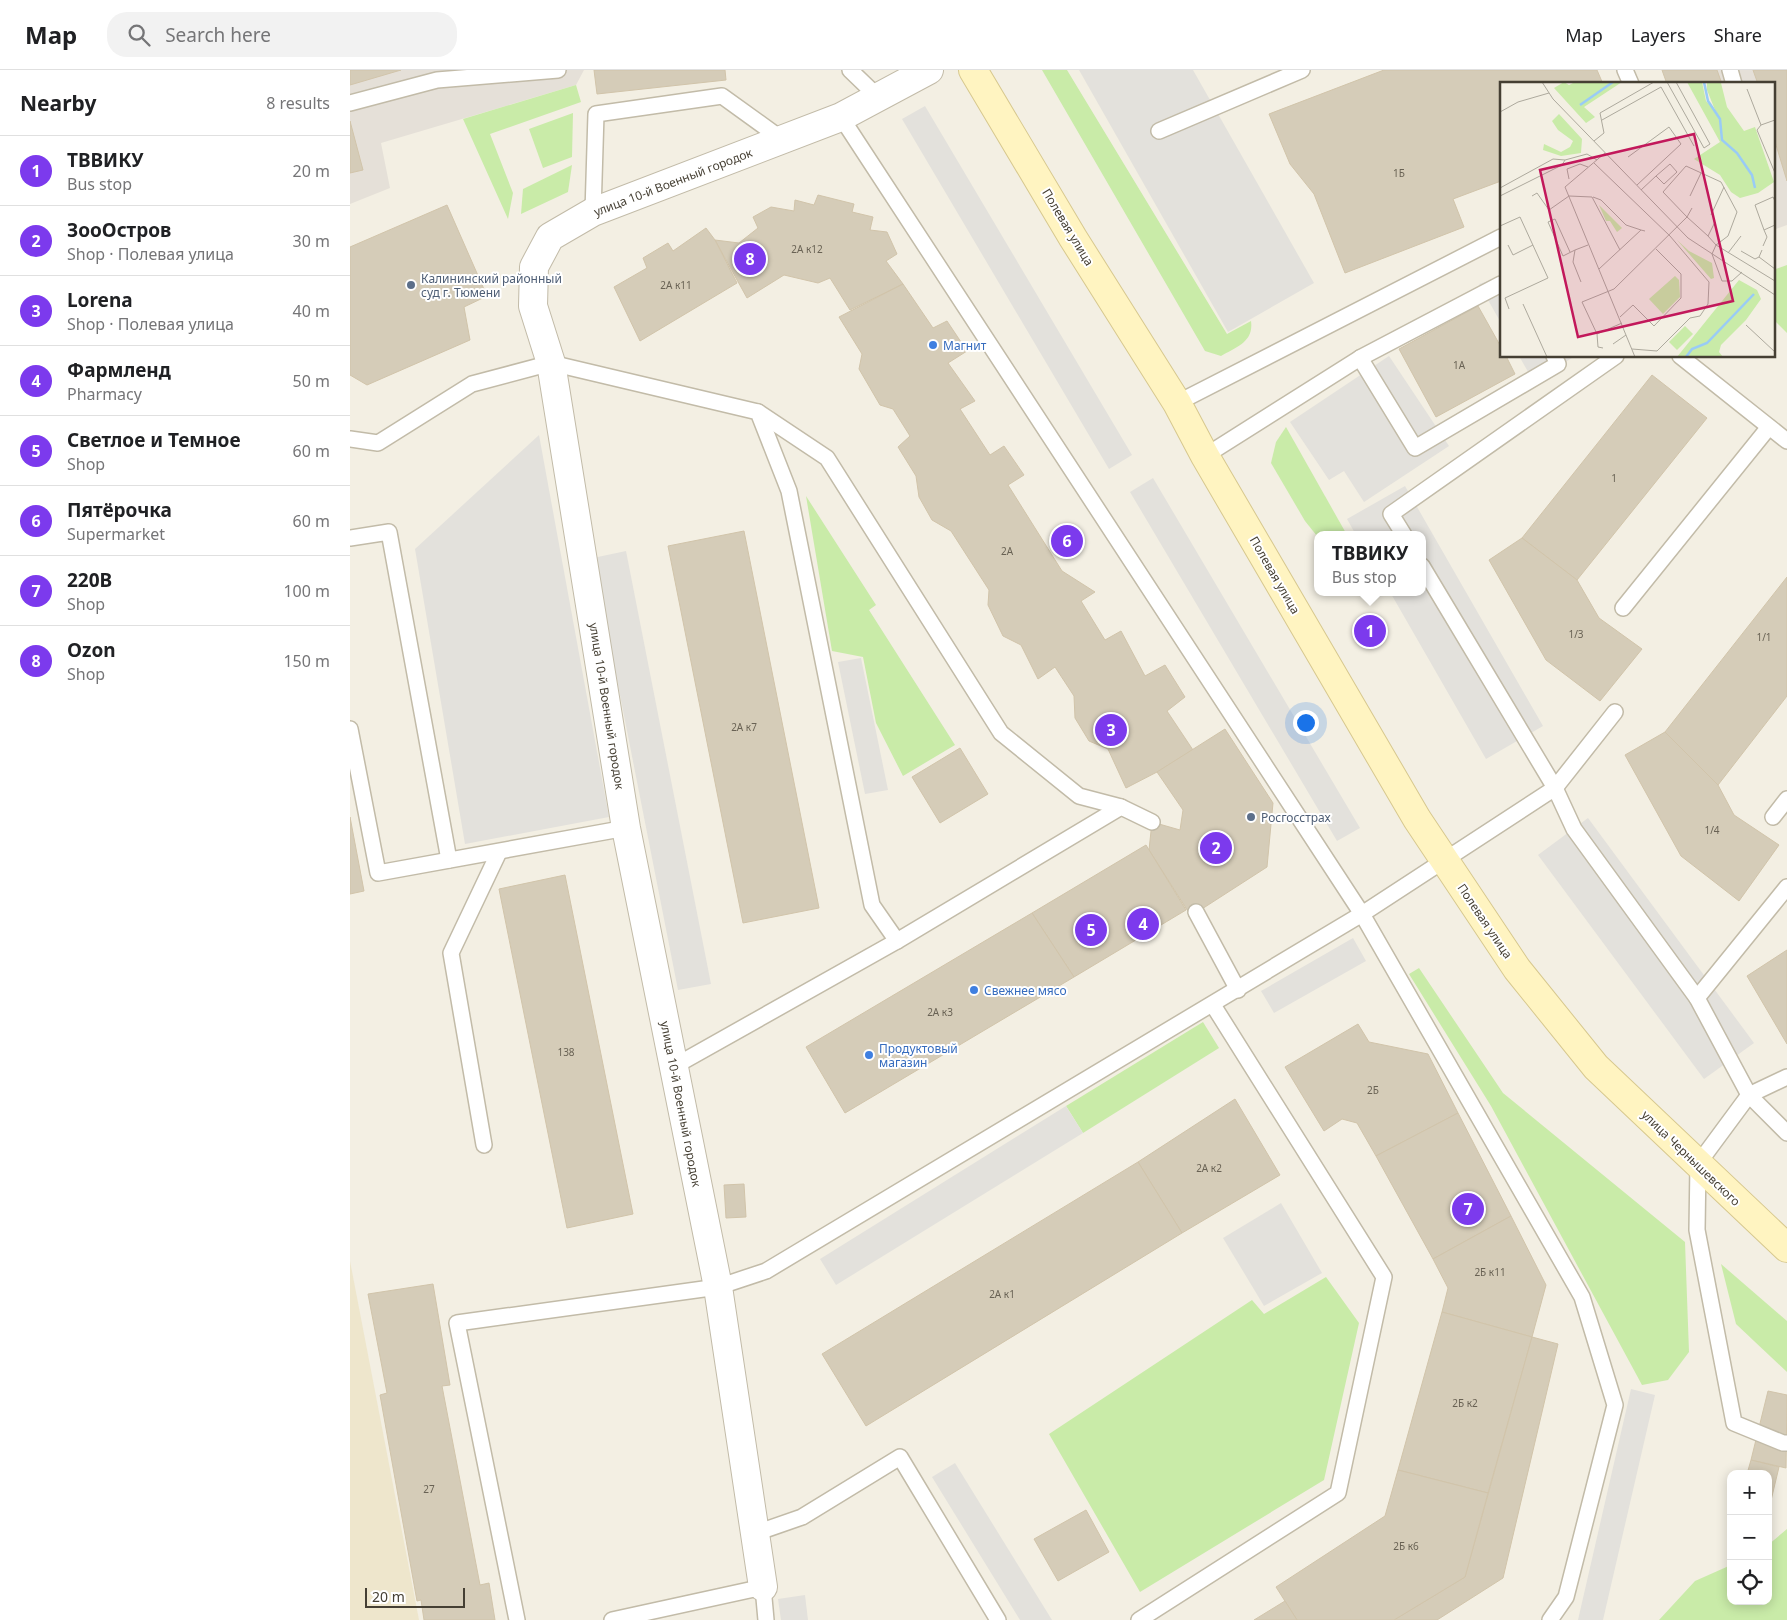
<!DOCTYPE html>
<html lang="en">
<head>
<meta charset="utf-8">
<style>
  :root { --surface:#fff; --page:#f2f2f2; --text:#202124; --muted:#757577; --line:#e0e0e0; --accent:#7c3aed }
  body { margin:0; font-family:"Noto Sans",sans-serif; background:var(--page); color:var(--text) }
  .controls { position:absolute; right:15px; bottom:15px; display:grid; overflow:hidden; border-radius:10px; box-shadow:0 2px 12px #0003 }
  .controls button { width:45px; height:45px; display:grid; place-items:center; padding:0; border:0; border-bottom:1px solid var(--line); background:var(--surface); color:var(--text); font:25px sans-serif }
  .scale { position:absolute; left:15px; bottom:12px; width:100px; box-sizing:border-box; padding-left:5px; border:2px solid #453f33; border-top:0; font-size:14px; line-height:18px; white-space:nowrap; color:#453f33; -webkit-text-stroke:4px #fff; paint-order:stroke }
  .you { position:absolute; left:955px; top:652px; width:18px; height:18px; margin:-12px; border:4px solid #fff; border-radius:50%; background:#1a73e8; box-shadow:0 0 0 8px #1a73e833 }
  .badge { display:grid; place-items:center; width:32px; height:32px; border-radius:50%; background:var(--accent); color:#fff; font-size:16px; font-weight:700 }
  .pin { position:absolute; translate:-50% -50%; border:2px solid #fff; box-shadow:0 1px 5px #0006 }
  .popup { position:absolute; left:964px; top:461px; width:112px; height:65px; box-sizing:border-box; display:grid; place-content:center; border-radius:10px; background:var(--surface); filter:drop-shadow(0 1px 4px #0005); font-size:16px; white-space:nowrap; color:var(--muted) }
  .popup b { font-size:19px; color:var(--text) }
  .popup::after { content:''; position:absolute; left:50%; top:100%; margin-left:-10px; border:10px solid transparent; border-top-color:var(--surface) }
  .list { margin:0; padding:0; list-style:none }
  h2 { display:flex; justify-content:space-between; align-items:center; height:65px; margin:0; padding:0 20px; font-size:21px }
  h2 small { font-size:16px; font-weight:400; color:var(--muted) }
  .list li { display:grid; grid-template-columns:32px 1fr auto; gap:15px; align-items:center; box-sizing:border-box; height:70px; padding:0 20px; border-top:1px solid var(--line) }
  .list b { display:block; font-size:19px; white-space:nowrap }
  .list p { margin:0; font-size:16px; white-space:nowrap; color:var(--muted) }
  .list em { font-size:16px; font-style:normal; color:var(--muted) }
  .icon { flex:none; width:28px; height:28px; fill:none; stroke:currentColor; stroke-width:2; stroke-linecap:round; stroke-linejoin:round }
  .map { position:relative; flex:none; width:1437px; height:1550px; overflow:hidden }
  header { display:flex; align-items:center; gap:30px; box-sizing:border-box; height:70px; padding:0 25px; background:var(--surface); border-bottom:1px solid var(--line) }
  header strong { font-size:24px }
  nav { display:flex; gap:28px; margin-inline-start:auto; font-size:18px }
  .search { width:350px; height:45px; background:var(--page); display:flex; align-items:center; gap:12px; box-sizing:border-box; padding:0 18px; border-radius:20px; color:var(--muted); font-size:19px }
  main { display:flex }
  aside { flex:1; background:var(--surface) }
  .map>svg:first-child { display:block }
  .industrial { fill:#e5e0d8 }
  .education { fill:#eee6cc }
  .green { fill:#c9eba8 }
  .parking { fill:#e3e1dc }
  .building { fill:#d5ccb8; stroke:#d1c4aa }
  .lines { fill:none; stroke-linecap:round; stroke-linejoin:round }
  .lane-casing { stroke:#c2bba8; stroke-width:18 }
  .street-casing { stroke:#c2bba8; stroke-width:30 }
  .secondary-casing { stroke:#d7c88e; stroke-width:30 }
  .lane { stroke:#fff; stroke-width:15 }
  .street { stroke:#fff; stroke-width:28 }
  .secondary { stroke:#fff4c1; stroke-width:28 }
  .service-dot { fill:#5c6f8a; stroke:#fff; stroke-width:2 }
  .shop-dot { fill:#3f7fe0; stroke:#fff; stroke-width:2 }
  .labels { text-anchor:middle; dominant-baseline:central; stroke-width:4; stroke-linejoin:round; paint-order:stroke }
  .number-label { font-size:10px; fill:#696254 }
  .street-label { font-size:12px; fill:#453f33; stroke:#fff }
  .service-label { font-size:12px; fill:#4e5e75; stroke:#fff; text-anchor:start }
  .shop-label { font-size:12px; fill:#366cbe; stroke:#fff; text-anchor:start }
  .inset-river { fill:none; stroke:#99cbf6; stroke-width:2.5 }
  .inset-road { fill:none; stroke:#ada99d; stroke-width:1 }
  .view { fill:#c2185b; fill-opacity:0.15; stroke:#c2185b; stroke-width:2.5 }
  .inset-edge { fill:none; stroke:#453f33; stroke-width:2.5 }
</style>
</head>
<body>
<header>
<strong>Map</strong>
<div class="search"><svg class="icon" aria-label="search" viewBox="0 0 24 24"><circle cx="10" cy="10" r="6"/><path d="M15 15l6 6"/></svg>Search here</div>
<nav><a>Map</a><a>Layers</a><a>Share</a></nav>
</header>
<main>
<aside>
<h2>Nearby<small>8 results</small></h2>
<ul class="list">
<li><span class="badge">1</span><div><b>ТВВИКУ</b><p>Bus stop</p></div><em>20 m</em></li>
<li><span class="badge">2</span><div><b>ЗооОстров</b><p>Shop · Полевая улица</p></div><em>30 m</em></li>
<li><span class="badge">3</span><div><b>Lorena</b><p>Shop · Полевая улица</p></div><em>40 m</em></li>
<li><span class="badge">4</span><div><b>Фармленд</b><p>Pharmacy</p></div><em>50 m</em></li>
<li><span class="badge">5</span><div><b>Светлое и Темное</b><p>Shop</p></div><em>60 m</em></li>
<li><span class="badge">6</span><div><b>Пятёрочка</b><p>Supermarket</p></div><em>60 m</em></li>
<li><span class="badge">7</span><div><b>220В</b><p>Shop</p></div><em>100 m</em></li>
<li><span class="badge">8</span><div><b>Ozon</b><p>Shop</p></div><em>150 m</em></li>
</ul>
</aside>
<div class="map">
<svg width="1437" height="1550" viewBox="0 0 1437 1550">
  <rect width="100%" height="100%" fill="#f3efe3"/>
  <g class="industrial">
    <path d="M0 0H234L226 15 31 73 40 118 0 134Z"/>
    <path d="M1312 0H1437V155L1423 160V14H1317Z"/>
  </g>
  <path class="education" d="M0 1191 69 1550H0Z"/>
  <g class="green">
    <path d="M692 0H717L877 264 901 251C904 272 886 277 871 286L855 281Z"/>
    <path d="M226 15 231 32 140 64 163 123 158 149 113 49Z"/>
    <path d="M223 43 222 87 193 98 179 59Z"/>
    <path d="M222 95 218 122 171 144 173 119Z"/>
    <path d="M1437 195V263L1423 249V200Z"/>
    <path d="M936 357 997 465 967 466 955 451 921 393 926 372Z"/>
    <path d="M456 426 526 535 519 540 605 675 553 706 526 653 513 587 482 581Z"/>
    <path d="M1069 898 1153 1023 1335 1172 1339 1282 1318 1310 1292 1315 1141 1036 1059 904Z"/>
    <path d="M853 952 869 978 733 1063 716 1036Z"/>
    <path d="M1371 1194 1437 1251V1302L1386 1254Z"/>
    <path d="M976 1207 1009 1253 974 1410 790 1522 699 1364 902 1230 914 1244Z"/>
    <path d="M1437 1459V1550H1309L1345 1511 1381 1495V1531H1418V1475Z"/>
  </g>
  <g class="parking">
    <path d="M729 0H843L964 213 878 262Z"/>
    <path d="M575 36 782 385 759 399 552 49Z"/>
    <path d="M1151 207V253L1129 214Z"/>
    <path d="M1039 286 1099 376 1014 432 994 401 979 410 940 352Z"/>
    <path d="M1169 286H1225L1184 312Z"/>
    <path d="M189 365 259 747 115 774 65 479Z"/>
    <path d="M803 408 1010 758 987 771 780 422Z"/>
    <path d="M1055 416 1193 656 1136 689 1040 522H1072V465H1006L997 449Z"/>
    <path d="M276 481 361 914 328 920 243 488Z"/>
    <path d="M511 588 538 720 515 724 488 592Z"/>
    <path d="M1238 748 1404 973 1354 1009 1188 785Z"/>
    <path d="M1003 868 1016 891 924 943 911 921Z"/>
    <path d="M716 1036 733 1063 486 1215 470 1189Z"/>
    <path d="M931 1133 972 1203 914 1236 873 1168Z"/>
    <path d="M1281 1319 1305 1325 1253 1550H1228Z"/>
    <path d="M605 1393 702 1550H670L582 1407Z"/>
    <path d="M455 1525 458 1550H431L428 1529Z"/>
  </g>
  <g class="building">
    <path d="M0 0H51L0 15Z"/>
    <path d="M244 0H375L376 10 247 24Z"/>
    <path d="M1034 0H1247L1253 14H1151V111L1103 129 1114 157 995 203 964 124 940 94 919 44Z"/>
    <path d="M1312 0H1367L1372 14H1317Z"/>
    <path d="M1403 0H1437V111L1423 65V14H1408Z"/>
    <path d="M0 51 13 100 0 103Z"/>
    <path d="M468 125 504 134 502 142 523 147 520 160 537 162 547 184 536 191 553 214 500 240 480 208 468 213 434 205 397 228 365 170 389 173 408 158 403 147 421 137 444 141 445 130 464 135Z"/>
    <path d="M97 135 137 226 114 237 120 270 17 315 0 305V177Z"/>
    <path d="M356 158 365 170 387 213 290 271 264 217 297 198 293 188 318 173 323 181Z"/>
    <path d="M553 214 583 258 597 251 617 281 598 293 625 331 610 339 640 385 654 376 674 405 658 415 712 501 745 522 731 531 755 570 771 561 795 606 815 595 835 627 817 641 843 680 807 702 776 718 758 679 739 671 725 648 724 626 705 597 688 609 671 575 653 566 638 535 639 520 601 461 582 450 569 427 566 406 548 377 560 366 543 339 530 335 509 299 512 284 489 247Z"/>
    <path d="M1128 236 1151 277V286H1156L1165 304 1086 347 1049 279Z"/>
    <path d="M1302 305 1357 348 1227 510 1172 468Z"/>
    <path d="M394 461 469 838 393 853 318 476Z"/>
    <path d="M1172 468 1227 510 1249 548 1292 579 1250 631 1196 590 1139 490Z"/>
    <path d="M1437 507V626L1368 715 1315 662Z"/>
    <path d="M875 659 923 733 917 797 841 846 799 780 802 752 830 760 833 740 807 702Z"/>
    <path d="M1315 662 1368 715 1384 745 1429 775 1389 831 1331 786 1275 685Z"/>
    <path d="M610 678 638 724 590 753 562 707Z"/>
    <path d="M0 747 14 821 0 824Z"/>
    <path d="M796 775 836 840 724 907 682 843Z"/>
    <path d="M215 805 283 1144 217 1158 149 819Z"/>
    <path d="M682 843 724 907 495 1043 456 977Z"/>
    <path d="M1437 880V974L1397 906Z"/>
    <path d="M1008 954 1019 972 1078 984 1108 1043 1026 1086 1007 1053 992 1049 974 1061 935 997Z"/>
    <path d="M885 1029 930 1105 832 1163 788 1092Z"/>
    <path d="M1108 1043 1161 1146 1083 1189 1026 1086Z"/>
    <path d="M788 1092 832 1163 516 1356 472 1284Z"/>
    <path d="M394 1114 396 1147 376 1148 374 1115Z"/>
    <path d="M1161 1146 1196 1215 1182 1267 1092 1242 1098 1218 1083 1189Z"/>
    <path d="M83 1214 100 1315 92 1316 130 1515 139 1513 145 1550H74L71 1530 67 1531 30 1325 37 1323 18 1224Z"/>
    <path d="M1092 1242 1182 1267 1138 1423 1048 1400Z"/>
    <path d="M1182 1267 1208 1274 1153 1508 1087 1550H1044L1115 1507Z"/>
    <path d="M1418 1321 1437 1325 1436 1398 1401 1390Z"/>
    <path d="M1401 1390 1429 1397 1418 1443V1404H1397Z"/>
    <path d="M1048 1400 1138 1423 1115 1507 1044 1550H947L926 1517 1035 1446Z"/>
    <path d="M736 1440 759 1482 708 1511 684 1469Z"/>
    <path d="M935 1531 947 1550H904Z"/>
  </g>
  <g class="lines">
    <defs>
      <g id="lane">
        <path d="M500 0 528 27"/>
        <path d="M1275 0 1281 14"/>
        <path d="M1380 0 1384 14"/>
        <path d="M0 33 87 10 208 0"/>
        <path d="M491 47 1012 844 1232 1227 1265 1335 1216 1527 1200 1550"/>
        <path d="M809 61 952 0"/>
        <path d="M243 142 246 44 372 26 433 70"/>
        <path d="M1330 286 1437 371"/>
        <path d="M1010 288 1065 378 1208 294 1204 286"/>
        <path d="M827 333 1151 167"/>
        <path d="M408 342 477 388 651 663 729 726 771 737"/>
        <path d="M0 369 28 373 122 314 201 293 408 342 439 421 522 835 547 871"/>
        <path d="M855 386 1010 288 1151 214"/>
        <path d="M1054 465 1041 444 1266 286"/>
        <path d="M0 468 39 462 99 790"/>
        <path d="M1072 496 1205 718 1265 642"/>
        <path d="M1273 538 1419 357"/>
        <path d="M0 659 28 803 276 758"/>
        <path d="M1423 747 1437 729"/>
        <path d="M1437 817 1347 928 1399 1025 1437 1063"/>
        <path d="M846 842 888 920"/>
        <path d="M323 997 547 871 771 737 802 752"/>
        <path d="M1437 1007 1399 1025 1348 1094 1347 1160 1384 1353 1433 1373H1437"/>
        <path d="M134 1075 101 883 149 782"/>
        <path d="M406 1463 452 1447 550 1387 648 1550"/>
        <path d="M167 1550 107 1253 368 1217 416 1201 1012 844 1205 718 1224 759 1347 928"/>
        <path d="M262 1550 413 1517 416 1550"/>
        <path d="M789 1550 988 1423 1034 1207 863 935"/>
      </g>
      <path id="street" d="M413 1517 368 1217 276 758 201 293 183 236 184 197 200 167 243 142 491 47 579 0"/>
      <path id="secondary" d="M623 0 723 168 827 333 855 386 1067 749 1167 899 1246 997 1437 1178"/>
    </defs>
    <use href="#lane" class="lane-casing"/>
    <use href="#street" class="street-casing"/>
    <use href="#secondary" class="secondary-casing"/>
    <use href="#lane" class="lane"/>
    <use href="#street" class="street"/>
    <use href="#secondary" class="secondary"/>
  </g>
  <g class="service-dot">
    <circle cx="61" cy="215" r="5"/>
    <circle cx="901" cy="747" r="5"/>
  </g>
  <g class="shop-dot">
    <circle cx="583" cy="275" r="5"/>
    <circle cx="624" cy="920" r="5"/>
    <circle cx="519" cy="985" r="5"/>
  </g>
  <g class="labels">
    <g class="number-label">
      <text x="1049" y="103">1Б</text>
      <text x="457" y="179">2А к12</text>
      <text x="326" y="215">2А к11</text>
      <text x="1109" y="295">1А</text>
      <text x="1264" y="408">1</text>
      <text x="657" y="481">2А</text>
      <text x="1226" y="564">1/3</text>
      <text x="1414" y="567">1/1</text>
      <text x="394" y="657">2А к7</text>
      <text x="1362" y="760">1/4</text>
      <text x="590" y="942">2А к3</text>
      <text x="216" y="982">138</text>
      <text x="1023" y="1020">2Б</text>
      <text x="859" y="1098">2А к2</text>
      <text x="1140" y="1202">2Б к11</text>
      <text x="652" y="1224">2А к1</text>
      <text x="1115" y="1333">2Б к2</text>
      <text x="79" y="1419">27</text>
      <text x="1056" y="1476">2Б к6</text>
    </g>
    <g class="street-label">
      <text transform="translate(323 112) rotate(-21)">улица 10-й Военный городок</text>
      <text transform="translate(718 157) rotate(59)">Полевая улица</text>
      <text transform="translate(925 505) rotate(60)">Полевая улица</text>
      <text transform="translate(257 636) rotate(81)">улица 10-й Военный городок</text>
      <text transform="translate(1135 851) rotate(56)">Полевая улица</text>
      <text transform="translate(331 1034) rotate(79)">улица 10-й Военный городок</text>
      <text transform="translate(1341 1088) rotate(44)">улица Чернышевского</text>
    </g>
    <g class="service-label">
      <text x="71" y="208">Калининский районный<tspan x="71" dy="14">суд г. Тюмени</tspan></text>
      <text x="911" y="747">Росгосстрах</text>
    </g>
    <g class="shop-label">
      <text x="593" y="275">Магнит</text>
      <text x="634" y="920">Свежнее мясо</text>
      <text x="529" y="978">Продуктовый<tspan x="529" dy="14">магазин</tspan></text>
    </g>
  </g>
  <g transform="translate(1150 12)">
    <rect width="275" height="275" fill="#f3efe3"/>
    <path d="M64 0 69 3 75 0H122L84 25 95 35 86 41 54 6ZM187 0H202L206 19 215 28 207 8V0H223L221 1 227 25 244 49 255 45 274 100 258 111 240 116 231 110 220 93 194 77 220 60ZM59 32 82 57 81 71 61 74 43 68 44 62 61 70 70 65 73 59 58 48 52 39ZM99 123 122 146 117 150 110 139H106ZM177 158 189 169 212 181 214 196 211 197ZM175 194 179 198 180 215 163 232 149 217ZM239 198 257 208 261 217 246 238 221 263 219 270 223 275H177ZM185 244 193 252 177 268 169 260Z" fill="#c9eba8"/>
    <path class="inset-river" d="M204 0 208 19 220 37 222 58 237 71 252 93 255 106M80 23 113 0M186 275 192 267 207 261 254 212"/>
    <path class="inset-road" d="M42 0 53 17 188 156 275 213M167 0 204 66 210 62 176 0M247 7 261 43 275 38M0 30 18 20 49 11M102 38 161 5 194 64M261 43 257 48 275 91M94 59 104 51 100 31 154 0M105 71 65 105 135 275M128 75 169 45 181 62 137 103M94 81 170 154 209 200 208 222 200 234 190 236 157 269 132 267M69 97 67 87 80 82 88 85M0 106 53 77 65 78 87 72 97 78M141 108 156 94 170 82 177 90 164 102 156 94M0 114 62 83 65 78M32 114 37 111 49 128 69 114 92 115 120 168M190 114 201 91M93 115 101 118 126 143 141 148M275 119 273 115 255 123 264 148 275 143M192 126 187 135 163 110 186 84 221 100 237 130 228 154 216 163 212 172 222 199H232L242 190M211 133 224 105M215 140 208 154 216 163 275 199M0 144 20 135 48 196 5 216 9 227M8 163 13 173 33 163M263 164 267 155 264 148M75 168 73 180 81 200M262 168 259 175 275 187M241 169 255 177 259 175M70 170 55 137 48 140 63 174 75 168 88 163M228 171 241 154M99 187 141 148 145 149M23 222 47 275M120 235 133 223 154 244 181 216V192L156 167M122 241 97 252 82 220 114 207 187 135 208 154M246 243 275 270M97 252 98 265 103 266M113 262 126 253"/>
    <path class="view" d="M194 52 233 219 78 255 40 88Z"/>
    <rect width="275" height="275" class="inset-edge"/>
  </g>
</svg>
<div class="controls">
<button>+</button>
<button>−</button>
<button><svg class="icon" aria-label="locate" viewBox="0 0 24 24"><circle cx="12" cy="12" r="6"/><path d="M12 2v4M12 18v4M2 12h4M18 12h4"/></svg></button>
</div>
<div class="scale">20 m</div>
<div class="you"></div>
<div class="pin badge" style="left:1020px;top:561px">1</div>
<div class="popup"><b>ТВВИКУ</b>Bus stop</div>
<div class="pin badge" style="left:866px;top:778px">2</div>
<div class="pin badge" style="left:761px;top:660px">3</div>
<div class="pin badge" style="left:793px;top:854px">4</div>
<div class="pin badge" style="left:741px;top:860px">5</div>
<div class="pin badge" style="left:717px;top:471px">6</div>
<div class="pin badge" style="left:1118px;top:1139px">7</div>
<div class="pin badge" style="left:400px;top:189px">8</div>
</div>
</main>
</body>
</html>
